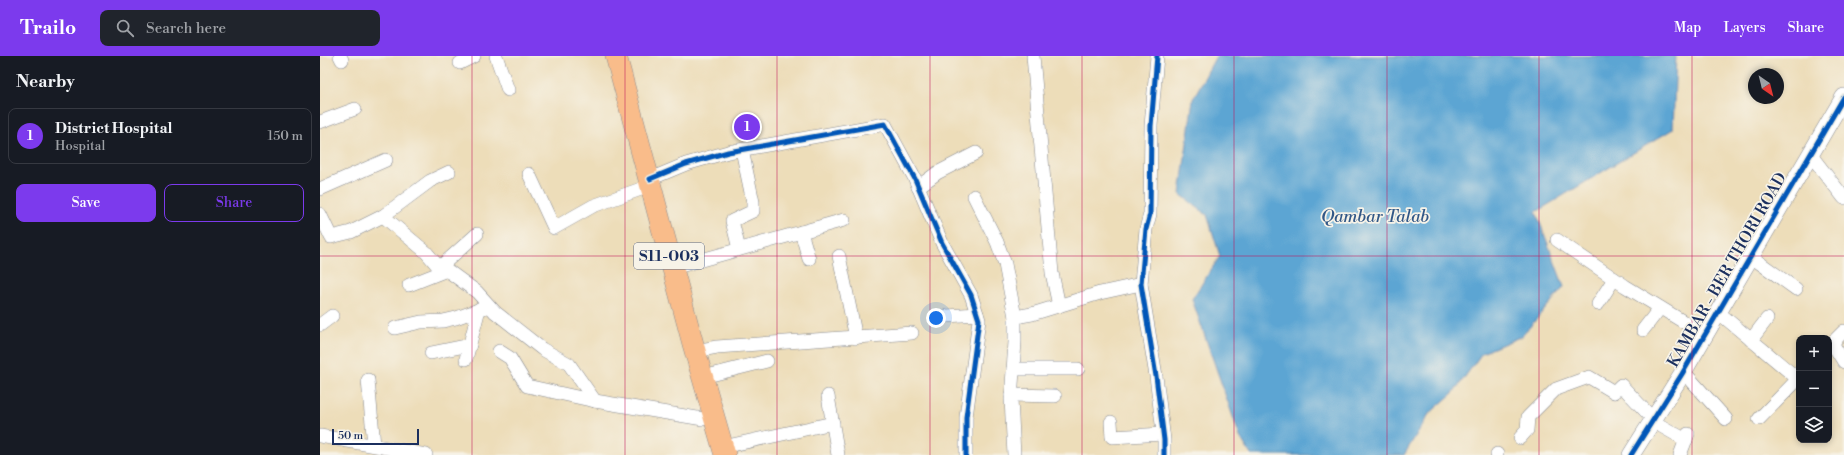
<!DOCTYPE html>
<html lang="en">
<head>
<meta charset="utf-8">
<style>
  :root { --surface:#171b24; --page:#20242c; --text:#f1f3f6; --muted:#9ea1a6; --line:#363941; --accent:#7c3aed }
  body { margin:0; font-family:"Libre Bodoni",serif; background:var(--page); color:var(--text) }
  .controls { position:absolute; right:12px; bottom:12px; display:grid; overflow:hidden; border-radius:8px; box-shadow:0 2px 6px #0003 }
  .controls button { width:36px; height:36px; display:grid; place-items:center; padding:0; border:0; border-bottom:1px solid var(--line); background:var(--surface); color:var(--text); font:20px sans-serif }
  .compass { position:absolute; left:1428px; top:12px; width:36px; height:36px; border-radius:50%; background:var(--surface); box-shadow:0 2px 6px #0003; rotate:145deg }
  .scale { position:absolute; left:12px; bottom:10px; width:87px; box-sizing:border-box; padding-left:4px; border:2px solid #1b2f5e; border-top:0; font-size:11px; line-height:14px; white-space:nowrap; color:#1b2f5e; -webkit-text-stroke:3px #f7f3e8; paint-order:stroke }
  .you { position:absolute; left:616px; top:262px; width:14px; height:14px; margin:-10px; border:3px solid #fff; border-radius:50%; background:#1a73e8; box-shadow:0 0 0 6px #1a73e833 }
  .badge { display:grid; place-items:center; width:26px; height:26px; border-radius:50%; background:var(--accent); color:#fff; font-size:13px; font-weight:700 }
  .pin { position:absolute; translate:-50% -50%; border:2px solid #fff; box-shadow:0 1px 4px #0006 }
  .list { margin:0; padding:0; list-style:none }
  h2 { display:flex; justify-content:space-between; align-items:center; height:52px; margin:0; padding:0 16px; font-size:17px }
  h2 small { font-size:13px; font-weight:400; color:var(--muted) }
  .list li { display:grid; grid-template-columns:26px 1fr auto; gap:12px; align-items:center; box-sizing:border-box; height:56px; margin:0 8px 8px; padding:0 8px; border:1px solid var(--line); border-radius:8px }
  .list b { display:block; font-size:15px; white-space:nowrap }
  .list p { margin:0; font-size:13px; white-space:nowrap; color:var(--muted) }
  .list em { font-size:13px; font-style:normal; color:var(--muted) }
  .actions { display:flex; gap:8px; padding:12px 16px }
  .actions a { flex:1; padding:9px 0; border:1px solid var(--accent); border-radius:8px; text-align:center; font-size:14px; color:var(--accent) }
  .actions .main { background:var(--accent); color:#fff }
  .icon { flex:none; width:22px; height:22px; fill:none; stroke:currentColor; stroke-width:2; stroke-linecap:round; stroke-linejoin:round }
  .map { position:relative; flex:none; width:1524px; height:399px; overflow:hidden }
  header { display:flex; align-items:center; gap:24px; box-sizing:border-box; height:56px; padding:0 20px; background:var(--accent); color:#fff }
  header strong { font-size:19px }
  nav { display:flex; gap:22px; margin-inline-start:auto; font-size:14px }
  .search { width:280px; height:36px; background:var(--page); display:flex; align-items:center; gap:10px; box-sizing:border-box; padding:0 14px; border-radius:8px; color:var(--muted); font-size:15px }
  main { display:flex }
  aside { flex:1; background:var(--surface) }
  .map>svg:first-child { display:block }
  .water { fill:#5ca5d3; stroke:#3c6a98 }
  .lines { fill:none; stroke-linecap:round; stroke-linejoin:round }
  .minor-casing { stroke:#84868c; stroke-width:14 }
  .tertiary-casing { stroke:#84868c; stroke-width:18 }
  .primary-casing { stroke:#84868c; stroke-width:22 }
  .minor { stroke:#fff; stroke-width:13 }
  .tertiary { stroke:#fff; stroke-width:17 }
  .primary { stroke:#f9bc8a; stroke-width:21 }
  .cycleway-casing { stroke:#f7f3e8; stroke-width:8 }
  .cycleway { stroke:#0057b8; stroke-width:5 }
  .grid { fill:none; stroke:#c2185b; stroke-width:1; stroke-opacity:0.55 }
  .labels { text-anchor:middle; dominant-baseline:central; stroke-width:3.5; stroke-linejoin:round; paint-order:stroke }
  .shield { fill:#f7f3e8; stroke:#5d6a87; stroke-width:1 }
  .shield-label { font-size:15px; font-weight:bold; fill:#1b2f5e }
  .street-label { font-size:16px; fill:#1b2f5e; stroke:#f7f3e8 }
  .water-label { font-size:17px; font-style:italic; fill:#325887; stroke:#f7f3e8 }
</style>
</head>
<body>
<header>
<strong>Trailo</strong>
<div class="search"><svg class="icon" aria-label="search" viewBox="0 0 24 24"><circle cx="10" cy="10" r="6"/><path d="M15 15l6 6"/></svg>Search here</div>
<nav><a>Map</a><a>Layers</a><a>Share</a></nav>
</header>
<main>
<aside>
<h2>Nearby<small></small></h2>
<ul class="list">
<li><span class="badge">1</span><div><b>District Hospital</b><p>Hospital</p></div><em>150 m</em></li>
</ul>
<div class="actions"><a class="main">Save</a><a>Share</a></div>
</aside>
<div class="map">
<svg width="1524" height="399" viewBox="0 0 1524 399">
  <rect width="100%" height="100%" fill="#f7f3e8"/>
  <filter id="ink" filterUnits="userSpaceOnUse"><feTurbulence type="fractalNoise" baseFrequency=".025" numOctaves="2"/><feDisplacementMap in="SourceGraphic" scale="8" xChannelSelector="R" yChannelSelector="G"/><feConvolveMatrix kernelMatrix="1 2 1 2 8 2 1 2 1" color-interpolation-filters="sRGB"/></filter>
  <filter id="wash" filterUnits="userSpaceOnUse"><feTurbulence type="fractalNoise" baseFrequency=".012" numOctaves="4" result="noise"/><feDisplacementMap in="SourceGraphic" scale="16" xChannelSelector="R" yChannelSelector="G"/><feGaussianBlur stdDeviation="0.9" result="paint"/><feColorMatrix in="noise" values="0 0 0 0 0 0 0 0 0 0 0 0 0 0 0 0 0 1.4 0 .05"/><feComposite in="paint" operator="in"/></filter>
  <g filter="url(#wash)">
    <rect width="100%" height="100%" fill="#edddb9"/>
    <path class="water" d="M896 0H1356L1353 73 1216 156 1244 231 1202 280 1162 297 1134 336 1109 358 1084 399H931L920 381 872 243 900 200 887 159 860 138 873 43Z"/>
  </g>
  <g filter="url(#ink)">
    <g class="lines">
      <defs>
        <g id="minor">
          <path d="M20 0 22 4"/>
          <path d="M176 0 188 34"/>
          <path d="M713 0 732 217 739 250"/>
          <path d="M837 0 831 70 830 158 826 173 821 228 836 320 844 384V399"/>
          <path d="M140 7 154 0"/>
          <path d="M0 66 35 53"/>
          <path d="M1490 98 1524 142"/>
          <path d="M209 118 234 172 273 150 321 133"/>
          <path d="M330 123 366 108 408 96 565 68 595 123 622 187 651 239 659 264 646 361V399"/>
          <path d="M598 131 617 117 656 97"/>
          <path d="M0 133 66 104"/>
          <path d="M654 140 677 186 685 208 695 261V286L691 343 694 399"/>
          <path d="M0 158 11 181 31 176 63 160 110 125 129 116"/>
          <path d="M63 160 106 196 117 209 131 217 157 236 175 256 222 293 249 308 275 345"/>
          <path d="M481 176 489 203"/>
          <path d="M1237 184 1305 230 1385 279"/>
          <path d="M419 193 412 165 433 155V146L422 94"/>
          <path d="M519 200 536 282"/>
          <path d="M1430 200 1476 233"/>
          <path d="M120 211 157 178"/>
          <path d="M353 212 524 164"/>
          <path d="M89 229 127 214"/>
          <path d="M1278 248 1294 223"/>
          <path d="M1398 256 1478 323"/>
          <path d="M627 260 657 258"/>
          <path d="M695 261 712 258 780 237 821 228"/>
          <path d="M0 269 12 260"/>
          <path d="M75 272 101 266 123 265 136 262 169 250"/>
          <path d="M1323 274 1340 252"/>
          <path d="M1431 284 1447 263"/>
          <path d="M1512 287 1524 306"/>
          <path d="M1509 290 1524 275"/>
          <path d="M179 295 190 302 207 330 275 345 383 363"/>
          <path d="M376 295 397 291 592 277"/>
          <path d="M111 297 150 289"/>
          <path d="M146 303 159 253"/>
          <path d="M693 313H758"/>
          <path d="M1363 315 1406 363"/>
          <path d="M383 321 447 305"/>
          <path d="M48 324 54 389"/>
          <path d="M691 339 735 340"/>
          <path d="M508 340 518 399"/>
          <path d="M1439 363 1479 322"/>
          <path d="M1332 365 1366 384"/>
          <path d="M791 366 792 381 843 378"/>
          <path d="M0 380 106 399"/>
          <path d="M1200 382 1207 374 1208 361 1236 333 1269 321 1294 336 1301 329 1333 363"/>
          <path d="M403 391 513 367"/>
          <path d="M1177 399V398"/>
          <path d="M1360 399 1368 378"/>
        </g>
        <path id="tertiary" d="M1311 399 1362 318 1524 41"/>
        <path id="primary" d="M296 0 373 288 405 399"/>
      </defs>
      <use href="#minor" class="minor-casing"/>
      <use href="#tertiary" class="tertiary-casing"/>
      <use href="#primary" class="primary-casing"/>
      <use href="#minor" class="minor"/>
      <use href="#tertiary" class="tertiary"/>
      <use href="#primary" class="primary"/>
      <defs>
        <g id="cycleway">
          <path d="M837 0 831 70 830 158 826 173 821 228 836 320 844 384V399"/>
          <path d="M330 123 366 108 408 96 565 68 595 123 622 187 651 239 659 264 646 361V399"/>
          <path d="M1311 399 1362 318 1524 41"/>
        </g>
      </defs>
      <use href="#cycleway" class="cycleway-casing"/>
      <use href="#cycleway" class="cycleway"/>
    </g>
  </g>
  <path class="grid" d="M152 0V399M305 0V399M457 0V399M610 0V399M762 0V399M914 0V399M1067 0V399M1219 0V399M1372 0V399M0 200H1524"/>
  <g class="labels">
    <rect class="shield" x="314" y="187" width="70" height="26" rx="3"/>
    <g class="shield-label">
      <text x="349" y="200">S11-003</text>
    </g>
    <g class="street-label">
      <text transform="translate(1407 214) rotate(-60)">KAMBAR - BER THORI ROAD</text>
    </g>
    <g class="water-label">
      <text x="1055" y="161">Qambar Talab</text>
    </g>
  </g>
</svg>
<div class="controls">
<button>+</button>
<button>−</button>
<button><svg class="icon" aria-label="layers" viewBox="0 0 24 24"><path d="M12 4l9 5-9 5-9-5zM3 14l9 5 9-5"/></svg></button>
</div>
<svg class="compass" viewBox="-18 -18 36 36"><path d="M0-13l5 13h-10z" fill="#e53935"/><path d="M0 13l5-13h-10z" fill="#9ea1a6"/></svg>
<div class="scale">50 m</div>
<div class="you"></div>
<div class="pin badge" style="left:427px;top:71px">1</div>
</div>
</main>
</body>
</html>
